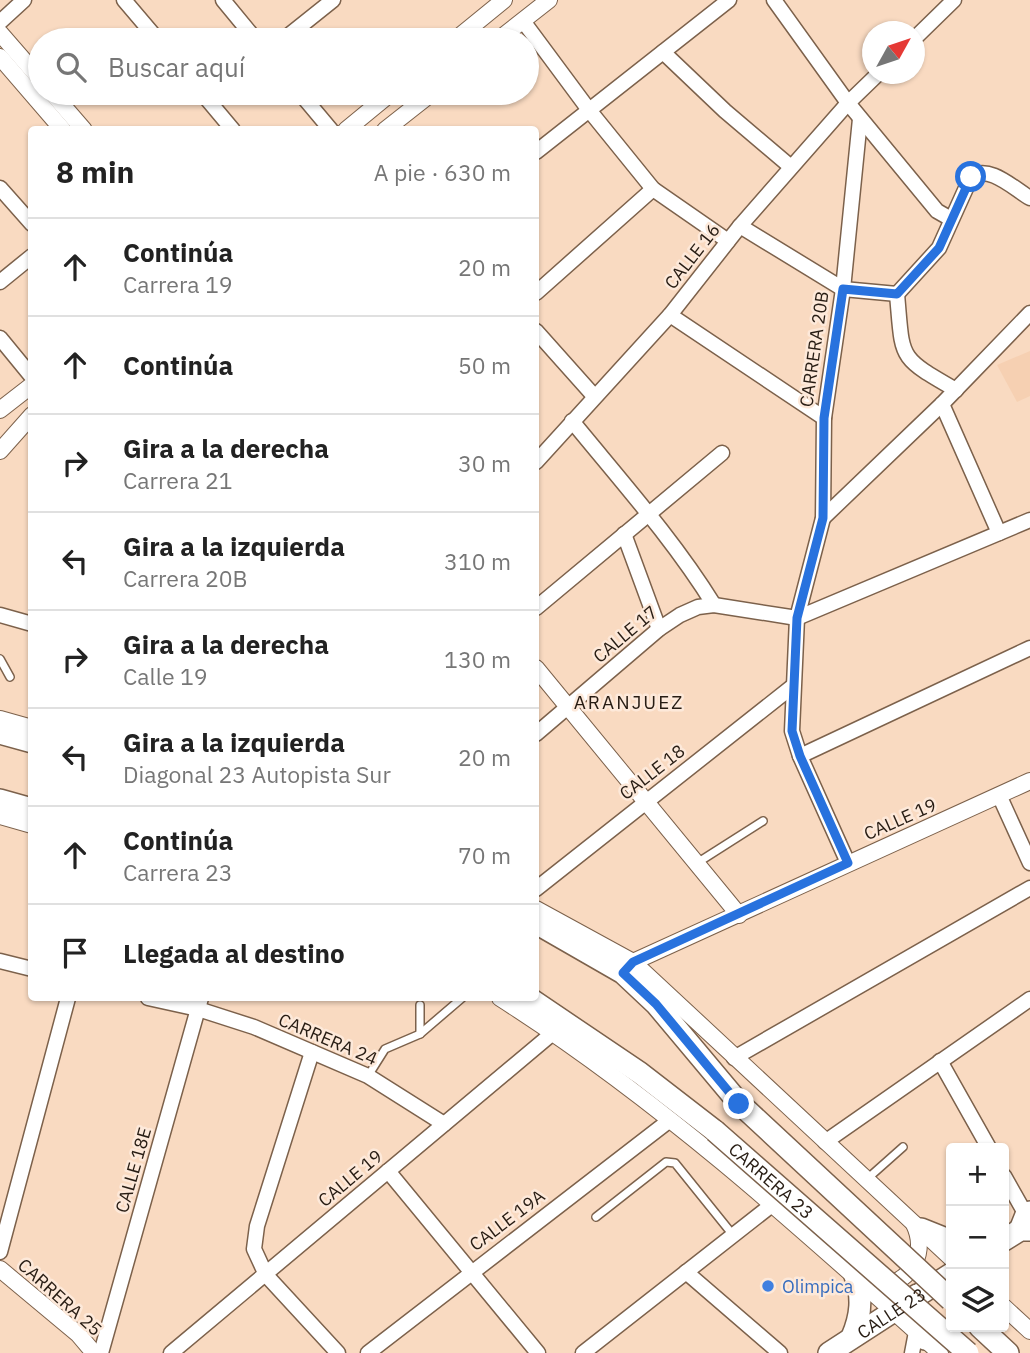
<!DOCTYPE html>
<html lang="es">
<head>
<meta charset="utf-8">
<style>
  :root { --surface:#fff; --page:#f6f6f6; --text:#222; --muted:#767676; --line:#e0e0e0 }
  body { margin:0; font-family:"IBM Plex Sans",sans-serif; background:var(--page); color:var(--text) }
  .controls { position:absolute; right:21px; bottom:21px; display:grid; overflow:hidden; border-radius:7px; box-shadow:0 2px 5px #0004 }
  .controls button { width:63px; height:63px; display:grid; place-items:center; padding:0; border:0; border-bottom:2px solid var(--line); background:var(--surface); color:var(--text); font:35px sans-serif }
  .compass { position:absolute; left:862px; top:21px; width:63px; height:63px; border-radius:50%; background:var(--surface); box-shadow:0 2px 5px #0004; rotate:50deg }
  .stop { position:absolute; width:21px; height:21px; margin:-16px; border:5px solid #2872de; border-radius:50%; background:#fff }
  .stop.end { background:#2872de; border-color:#fff; box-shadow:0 2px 7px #0008 }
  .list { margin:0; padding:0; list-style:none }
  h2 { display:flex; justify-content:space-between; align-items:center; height:91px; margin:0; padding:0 28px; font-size:30px }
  h2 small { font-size:23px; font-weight:400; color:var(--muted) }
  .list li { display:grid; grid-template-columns:46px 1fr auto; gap:21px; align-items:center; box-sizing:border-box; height:98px; padding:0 28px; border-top:2px solid var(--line) }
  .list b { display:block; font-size:26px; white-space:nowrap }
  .list p { margin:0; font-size:23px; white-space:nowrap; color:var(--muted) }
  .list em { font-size:23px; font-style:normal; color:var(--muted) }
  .icon { flex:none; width:38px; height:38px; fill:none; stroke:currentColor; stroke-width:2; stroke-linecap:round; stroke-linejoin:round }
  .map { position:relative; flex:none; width:1030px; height:1353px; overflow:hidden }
  .search { position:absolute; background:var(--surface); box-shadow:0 2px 5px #0004; left:28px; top:28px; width:511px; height:77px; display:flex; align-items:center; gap:18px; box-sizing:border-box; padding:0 24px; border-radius:38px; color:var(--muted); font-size:26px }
  .panel { position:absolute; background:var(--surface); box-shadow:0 2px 5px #0004; left:28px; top:126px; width:511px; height:875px; border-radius:7px }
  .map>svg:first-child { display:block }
  .built { fill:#f6d0b2 }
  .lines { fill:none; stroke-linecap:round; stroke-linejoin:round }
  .service-casing { stroke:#7c614b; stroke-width:10 }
  .minor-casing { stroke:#7c614b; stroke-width:17 }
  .tertiary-casing { stroke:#7c614b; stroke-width:18 }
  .primary-casing { stroke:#7c614b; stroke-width:24 }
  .service { stroke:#fff; stroke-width:7 }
  .minor { stroke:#fff; stroke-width:14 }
  .tertiary { stroke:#fff; stroke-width:16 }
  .primary { stroke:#fff; stroke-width:21 }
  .primary-bridge-casing { stroke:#7c614b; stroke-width:24; stroke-linecap:butt }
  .primary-bridge { stroke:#fff; stroke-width:21 }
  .route { stroke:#2872de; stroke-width:9 }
  .shop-dot { fill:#3f7fe0; stroke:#fde9da; stroke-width:2.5 }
  .labels { text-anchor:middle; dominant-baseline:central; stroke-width:5; stroke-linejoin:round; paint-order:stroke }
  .street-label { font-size:18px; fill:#271c13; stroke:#fde9da }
  .shop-label { font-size:18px; fill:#366cbe; stroke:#fde9da; text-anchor:start }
  .neighbourhood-label { font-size:19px; letter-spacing:2px; fill:#271c13; stroke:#fde9da }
</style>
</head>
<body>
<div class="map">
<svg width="1030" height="1353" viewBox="0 0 1030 1353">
  <rect width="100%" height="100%" fill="#f9dac1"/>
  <path class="built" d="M1030 351V396L1017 402 997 365Z"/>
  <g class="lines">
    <defs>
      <g id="service">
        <path d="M0 659 10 677"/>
        <path d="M697 863 763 821"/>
        <path d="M420 1005V1034"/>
        <path d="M368 1076 385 1049 420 1034 462 998"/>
        <path d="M867 1179 903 1147"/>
        <path d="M596 1217 666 1162 675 1163 733 1235"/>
      </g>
      <g id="minor">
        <path d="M124 0 158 40"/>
        <path d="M223 0 256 40"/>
        <path d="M774 0 848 103 937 211 951 219"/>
        <path d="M523 21 589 110 653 189 728 241"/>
        <path d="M0 22 24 0"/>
        <path d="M914 39 954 0"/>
        <path d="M283 40 333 0"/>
        <path d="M663 52 725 111 791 167"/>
        <path d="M202 93 233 130"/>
        <path d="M300 93 331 130"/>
        <path d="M536 152 729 0"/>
        <path d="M0 188 32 224"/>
        <path d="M740 226 843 289 897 294"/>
        <path d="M0 282 32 256"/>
        <path d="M536 293 653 189"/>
        <path d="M897 294 939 248 971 177C989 164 1013 188 1030 198"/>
        <path d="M897 294C903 360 897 356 956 390"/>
        <path d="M670 315 824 418"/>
        <path d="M536 331 594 396"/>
        <path d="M0 338 32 377"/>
        <path d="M942 404 999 533"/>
        <path d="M572 421C621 481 673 539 714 605"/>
        <path d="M536 462 670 315 740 226 848 103 878 74"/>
        <path d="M823 518 942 404 1030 313"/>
        <path d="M624 534 659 629"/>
        <path d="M536 608 722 453"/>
        <path d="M0 615 32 624"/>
        <path d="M536 734 659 629 680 615 698 607 714 605 797 618 1030 520"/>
        <path d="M800 756 1030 648"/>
        <path d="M999 795 1030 863"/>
        <path d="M848 863 800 756 792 731 797 618 823 518 824 418 843 289 860 119"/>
        <path d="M536 889 793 686"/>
        <path d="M0 961 32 969"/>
        <path d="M148 998 198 1009 254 1027 368 1076 444 1124"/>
        <path d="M312 1052 257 1226 254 1249 266 1275 338 1353"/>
        <path d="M734 1058 1030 888"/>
        <path d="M940 1061 989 1148"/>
        <path d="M825 1142 1030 999"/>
        <path d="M388 1171 538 1353"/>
        <path d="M1004 1176 1026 1215"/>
        <path d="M0 1252 68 998"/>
        <path d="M686 1272 780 1353"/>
        <path d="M101 1353 201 998"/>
        <path d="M171 1353 554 1032"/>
        <path d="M368 1353 670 1120"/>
        <path d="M583 1353 773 1204"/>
        <path d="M912 1353 916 1332"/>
      </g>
      <g id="tertiary">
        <path d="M0 33 40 79"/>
        <path d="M455 40 504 0"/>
        <path d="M498 40 549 0"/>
        <path d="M0 57 63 130"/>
        <path d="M52 93 84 130"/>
        <path d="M346 130 391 93"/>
        <path d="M385 130 432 93"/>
        <path d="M0 410 32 385"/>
        <path d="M0 451 32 415"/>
        <path d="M536 668 739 915"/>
        <path d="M0 719 32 728"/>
        <path d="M0 816 32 825"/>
        <path d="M536 909 633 962 951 1258"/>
        <path d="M633 962 1030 781"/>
        <path d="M500 998C659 1099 800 1227 940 1353"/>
        <path d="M0 1269 78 1334 94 1353"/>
        <path d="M882 1286C913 1281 927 1251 914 1224"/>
        <path d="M1004 1307 1030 1331"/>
      </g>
      <g id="primary">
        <path d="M0 733 32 742"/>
        <path d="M0 800 32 809"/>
        <path d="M536 923 623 973 656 1004 739 1103"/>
        <path d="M529 998 640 1073 715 1131"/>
        <path d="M921 1229 951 1241"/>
        <path d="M1020 1230 1026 1215 1030 1212"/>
        <path d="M1004 1240 1020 1230H1030"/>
        <path d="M917 1295 916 1314 925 1339"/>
        <path d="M980 1327 1008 1353"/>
        <path d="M852 1337C861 1316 863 1297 855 1276"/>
        <path id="s1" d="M829 1353 951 1274"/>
      </g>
    </defs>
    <use href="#service" class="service-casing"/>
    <use href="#minor" class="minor-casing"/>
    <use href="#tertiary" class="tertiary-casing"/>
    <use href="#primary" class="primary-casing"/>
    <use href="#service" class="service"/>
    <use href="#minor" class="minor"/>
    <use href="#tertiary" class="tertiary"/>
    <use href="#primary" class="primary"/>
    <defs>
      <g id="primary-bridge">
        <path d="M739 1103 951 1300"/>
        <path id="s2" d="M715 1131 968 1353"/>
      </g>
    </defs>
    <use href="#primary-bridge" class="primary-bridge-casing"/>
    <use href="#primary-bridge" class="primary-bridge"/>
  </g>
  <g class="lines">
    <path class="route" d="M739 1104 656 1004 623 973 633 962 848 863 800 756 792 731 797 618 823 518 824 418 843 289 897 294 939 248 971 177"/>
  </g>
  <circle class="shop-dot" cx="768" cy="1286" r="7"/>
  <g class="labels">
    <g class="street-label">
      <text transform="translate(692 256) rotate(-52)">CALLE 16</text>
      <text transform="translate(814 349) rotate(-82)">CARRERA 20B</text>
      <text transform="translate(625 634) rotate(-40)">CALLE 17</text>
      <text transform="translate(652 772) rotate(-38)">CALLE 18</text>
      <text transform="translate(900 819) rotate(-24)">CALLE 19</text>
      <text transform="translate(328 1039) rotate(23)">CARRERA 24</text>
      <text transform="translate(133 1170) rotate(-74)">CALLE 18E</text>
      <text transform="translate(350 1178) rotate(-40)">CALLE 19</text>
      <text stroke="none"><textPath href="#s2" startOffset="75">CARRERA 23</textPath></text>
      <text transform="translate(507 1220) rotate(-37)">CALLE 19A</text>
      <text transform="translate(60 1297) rotate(42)">CARRERA 25</text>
      <text stroke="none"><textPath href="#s1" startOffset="74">CALLE 23</textPath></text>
    </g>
    <g class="shop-label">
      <text x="782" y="1286">Olimpica</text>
    </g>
    <g class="neighbourhood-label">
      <text x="629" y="702">ARANJUEZ</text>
    </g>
  </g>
</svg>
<div class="controls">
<button>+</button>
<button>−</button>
<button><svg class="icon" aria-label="layers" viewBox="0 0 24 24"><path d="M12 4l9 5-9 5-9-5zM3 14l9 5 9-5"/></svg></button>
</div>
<svg class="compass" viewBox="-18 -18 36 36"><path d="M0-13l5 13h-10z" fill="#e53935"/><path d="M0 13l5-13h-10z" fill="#767676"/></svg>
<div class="stop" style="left:971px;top:177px"></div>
<div class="stop end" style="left:739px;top:1104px"></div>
<div class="search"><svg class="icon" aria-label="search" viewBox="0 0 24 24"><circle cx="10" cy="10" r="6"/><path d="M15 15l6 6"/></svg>Buscar aquí</div>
<section class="panel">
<h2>8 min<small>A pie · 630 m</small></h2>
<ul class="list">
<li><svg class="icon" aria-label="ahead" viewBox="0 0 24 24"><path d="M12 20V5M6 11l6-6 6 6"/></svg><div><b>Continúa</b><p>Carrera 19</p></div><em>20 m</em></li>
<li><svg class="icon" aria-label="ahead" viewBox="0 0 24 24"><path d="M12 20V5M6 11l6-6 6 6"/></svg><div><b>Continúa</b></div><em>50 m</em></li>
<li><svg class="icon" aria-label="right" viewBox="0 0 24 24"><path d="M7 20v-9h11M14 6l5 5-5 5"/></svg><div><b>Gira a la derecha</b><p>Carrera 21</p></div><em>30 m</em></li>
<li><svg class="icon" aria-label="left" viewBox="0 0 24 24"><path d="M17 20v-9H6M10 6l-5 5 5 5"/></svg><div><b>Gira a la izquierda</b><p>Carrera 20B</p></div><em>310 m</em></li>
<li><svg class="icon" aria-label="right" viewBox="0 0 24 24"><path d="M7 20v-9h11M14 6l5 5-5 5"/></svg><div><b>Gira a la derecha</b><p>Calle 19</p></div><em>130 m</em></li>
<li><svg class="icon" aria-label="left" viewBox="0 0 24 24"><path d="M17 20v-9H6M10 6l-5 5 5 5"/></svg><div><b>Gira a la izquierda</b><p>Diagonal 23 Autopista Sur</p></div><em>20 m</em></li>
<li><svg class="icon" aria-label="ahead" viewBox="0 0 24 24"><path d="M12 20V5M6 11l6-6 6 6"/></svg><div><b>Continúa</b><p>Carrera 23</p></div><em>70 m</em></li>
<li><svg class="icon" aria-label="arrive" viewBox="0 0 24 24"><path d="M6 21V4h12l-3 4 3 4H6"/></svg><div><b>Llegada al destino</b></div></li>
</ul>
</section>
</div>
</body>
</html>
